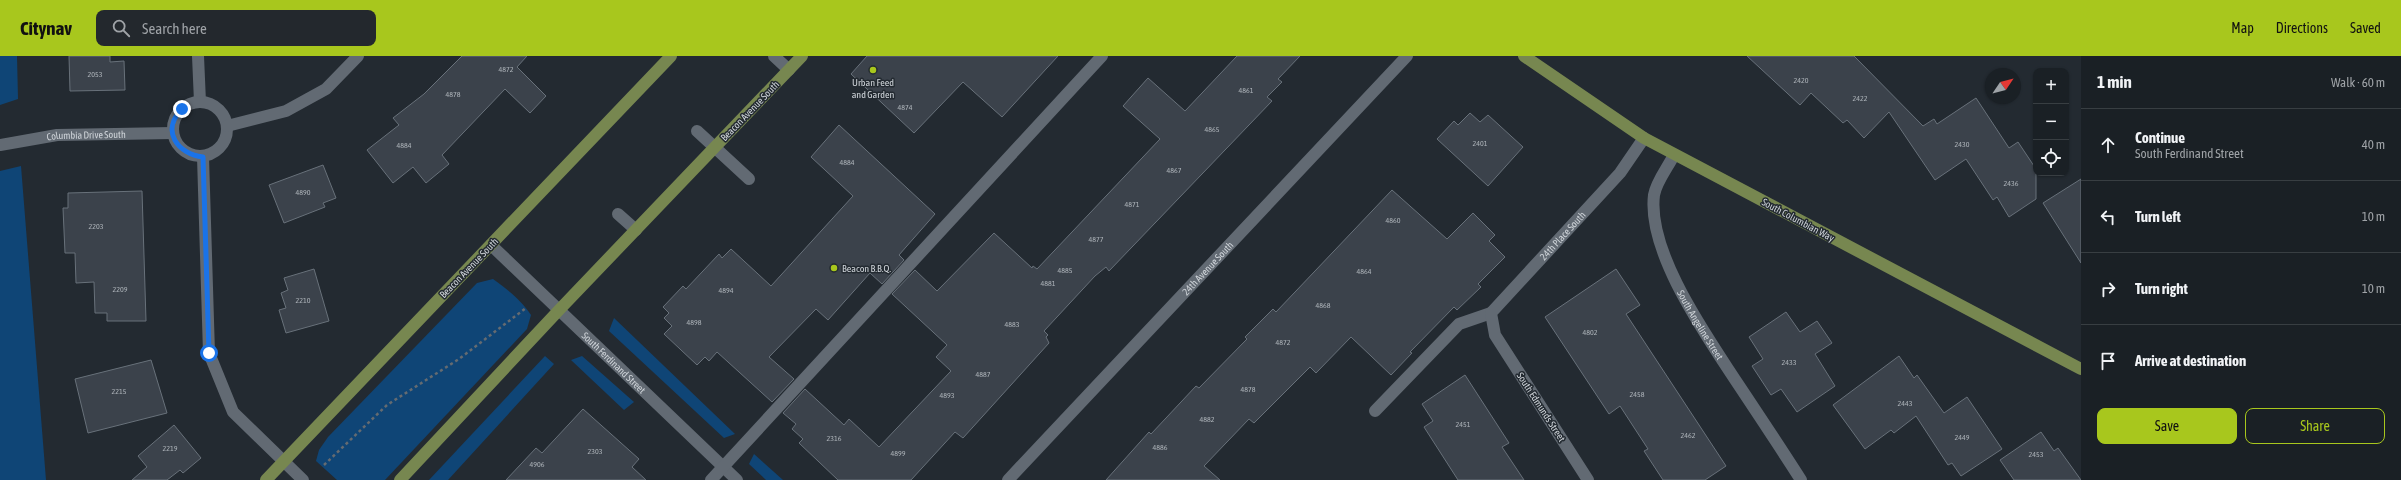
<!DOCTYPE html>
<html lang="en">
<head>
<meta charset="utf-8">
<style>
  :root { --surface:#1a2025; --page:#23282d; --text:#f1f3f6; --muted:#9fa3a7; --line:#383e42; --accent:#a8c71d }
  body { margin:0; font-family:"Asap Condensed",sans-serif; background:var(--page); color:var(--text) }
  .controls { position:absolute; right:12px; top:12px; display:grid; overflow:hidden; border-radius:8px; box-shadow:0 1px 3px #0004 }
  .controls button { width:36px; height:36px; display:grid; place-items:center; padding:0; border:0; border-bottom:1px solid var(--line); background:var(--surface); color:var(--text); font:20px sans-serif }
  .compass { position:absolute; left:1985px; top:12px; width:36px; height:36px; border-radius:50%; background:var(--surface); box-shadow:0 1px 3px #0004; rotate:55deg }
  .stop { position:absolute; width:12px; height:12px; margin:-9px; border:3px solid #1a73e8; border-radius:50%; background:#fff }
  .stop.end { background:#1a73e8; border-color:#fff; box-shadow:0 1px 4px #0008 }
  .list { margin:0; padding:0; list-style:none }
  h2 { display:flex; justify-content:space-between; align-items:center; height:52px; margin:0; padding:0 16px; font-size:17px }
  h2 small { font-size:13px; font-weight:400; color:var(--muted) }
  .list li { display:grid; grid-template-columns:26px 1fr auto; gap:12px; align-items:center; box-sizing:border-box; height:72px; padding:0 16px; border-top:1px solid var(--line) }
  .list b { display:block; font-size:15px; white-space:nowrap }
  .list p { margin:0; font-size:13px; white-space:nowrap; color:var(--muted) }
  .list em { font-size:13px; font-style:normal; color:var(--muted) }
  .actions { display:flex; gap:8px; padding:12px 16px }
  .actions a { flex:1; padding:9px 0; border:1px solid var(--accent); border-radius:8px; text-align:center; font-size:14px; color:var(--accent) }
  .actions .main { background:var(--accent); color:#111 }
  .icon { flex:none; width:22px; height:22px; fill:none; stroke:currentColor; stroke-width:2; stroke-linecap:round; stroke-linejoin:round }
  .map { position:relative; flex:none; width:2081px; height:424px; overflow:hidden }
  header { display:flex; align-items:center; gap:24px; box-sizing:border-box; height:56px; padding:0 20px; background:var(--accent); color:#111 }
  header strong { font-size:19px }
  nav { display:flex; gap:22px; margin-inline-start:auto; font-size:14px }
  .search { width:280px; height:36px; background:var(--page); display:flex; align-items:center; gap:10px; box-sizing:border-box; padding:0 14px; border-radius:8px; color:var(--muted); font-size:15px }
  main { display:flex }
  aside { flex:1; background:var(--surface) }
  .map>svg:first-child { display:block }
  .green { fill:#0f4576 }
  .building { fill:#3b424b; stroke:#68717a }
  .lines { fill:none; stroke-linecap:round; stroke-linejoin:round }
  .path { stroke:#656b71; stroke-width:2.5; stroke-dasharray:3 3; stroke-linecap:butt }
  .minor { stroke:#626a73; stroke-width:12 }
  .major { stroke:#778750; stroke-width:12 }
  .route { stroke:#1a73e8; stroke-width:5 }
  .poi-dot { fill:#a8c71d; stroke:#232a31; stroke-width:1.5 }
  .labels { text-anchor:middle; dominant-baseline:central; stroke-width:3; stroke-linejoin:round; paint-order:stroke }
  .number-label { font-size:8px; fill:#aab0b6 }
  .poi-label { font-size:10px; fill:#cfd4d9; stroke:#232a31 }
  .street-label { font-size:10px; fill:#cfd4d9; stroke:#232a31 }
</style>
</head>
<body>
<header>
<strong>Citynav</strong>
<div class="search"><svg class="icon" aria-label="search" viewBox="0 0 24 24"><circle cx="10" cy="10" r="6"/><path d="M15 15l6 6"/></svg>Search here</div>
<nav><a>Map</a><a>Directions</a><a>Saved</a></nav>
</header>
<main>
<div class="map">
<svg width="2081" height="424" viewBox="0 0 2081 424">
  <rect width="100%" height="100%" fill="#232a31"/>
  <g class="green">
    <path d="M0 0H17L18 43 0 49Z"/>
    <path d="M21 110 46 424H0V115Z"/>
    <path d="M493 223C508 234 520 243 531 259L527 273 385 424H337L316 405 319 394 328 381 477 227Z"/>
    <path d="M614 262 735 378 724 382 609 275Z"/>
    <path d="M545 300 554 308 448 424H429Z"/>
    <path d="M582 300 634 346 624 354 571 304Z"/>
    <path d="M754 398 783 424H766L749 408Z"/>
  </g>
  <g class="building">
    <path d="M69 0H110V6L124 5 125 34 70 35Z"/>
    <path d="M462 0H527L517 11 546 40 530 57 505 33 442 99 449 108 426 127 413 111 393 127 367 94 399 69 393 62 424 38Z"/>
    <path d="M867 0H1058L1002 61 963 26 914 77 851 18Z"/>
    <path d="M1237 0H1300L1278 23 1282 26 1267 41 1272 45 1109 215 1106 211 1095 220 1044 275 1048 279 1046 281 1049 287 963 382 955 376 911 424H838L799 387 803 383 792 373 796 368 783 357 805 333 844 369 849 363 879 391 951 315 936 301 947 289 892 238 915 214 937 235 994 177 1032 212 1033 210 1037 213 1160 83 1123 50 1148 22 1185 55Z"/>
    <path d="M1747 0H1854L1923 70 1934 63 1937 68 1976 42 2009 92 2018 86 2036 113V143L2009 161 1997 141 1993 144 1966 103 1935 124 1889 56 1864 82 1847 64 1843 67 1811 37 1800 49Z"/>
    <path d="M1470 57 1480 66 1488 59 1523 91 1488 130 1437 83 1454 65 1458 69Z"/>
    <path d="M839 69 935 158 899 199 904 204 882 228 870 217 828 264 816 253 769 301 794 323 772 346 717 296 709 305 705 301 697 309 664 278 672 270 664 262 669 257 663 251 683 230 686 233 719 198 722 202 731 193 771 230 853 140 811 101Z"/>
    <path d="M323 109 336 142 323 147 325 151 284 167 269 129Z"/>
    <path d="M2081 123V207L2043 147Z"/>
    <path d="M1392 134 1447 183 1473 157 1495 179 1489 185 1505 201 1478 228 1481 231 1457 254 1454 251 1410 296 1412 297 1391 319 1351 281 1316 317 1310 311 1254 367 1249 363 1204 410 1220 424H1106L1149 376 1151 378 1196 330 1199 332 1247 283 1245 281 1273 253 1276 256Z"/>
    <path d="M142 135 146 265H107V257H95L94 226 76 227 75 197H65L63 152H68V137Z"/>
    <path d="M314 213 329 265 286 277 279 254 286 252 281 237 288 234 284 222Z"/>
    <path d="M1616 213 1640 249 1626 258 1726 410 1705 424H1663L1644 395 1648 393 1620 350 1609 358 1545 261Z"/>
    <path d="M1786 256 1800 276 1817 265 1832 287 1815 298 1835 330 1797 356 1781 333 1771 339 1752 310 1763 303 1749 281Z"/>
    <path d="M1899 300 1914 322 1917 319 1944 357 1967 341 2002 393 1961 420 1952 407 1948 409 1916 360 1894 377 1891 374 1865 393 1833 349Z"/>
    <path d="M151 304 167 357 88 377 75 323Z"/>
    <path d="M1465 319 1509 387 1502 391 1524 424H1458L1424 371 1433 365 1422 348Z"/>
    <path d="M583 353 639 403 632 411 646 424H506L536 392 542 397Z"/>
    <path d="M174 369 201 402 183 417 180 414 167 424H132L147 411 138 400Z"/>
    <path d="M2041 376 2054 395 2058 392 2081 424H2014L2000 404Z"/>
  </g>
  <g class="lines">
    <path class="path" d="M324 409 387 349 459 303 526 252"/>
    <g class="minor">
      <path d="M198 0 200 46"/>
      <path d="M774 0 789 14"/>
      <circle cx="200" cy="73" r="27"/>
      <path d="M227 70 286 55 326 33 358 0"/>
      <path d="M697 75 749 123"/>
      <path id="s1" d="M0 89 57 79 173 77"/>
      <path id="s2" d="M1674 99C1668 111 1656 126 1654 139 1647 196 1706 279 1736 325 1758 358 1780 391 1801 424"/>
      <path d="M203 101 209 297 233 356 303 424"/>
      <path d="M618 158 636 174"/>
      <path id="s3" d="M491 189 737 424"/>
      <path d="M1375 355 1459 268 1491 257"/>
      <path d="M711 424 1102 0"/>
      <path id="s4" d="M1008 424 1407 0"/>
      <path id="s5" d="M1588 424 1495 279 1491 257 1620 117 1644 82"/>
    </g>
    <g class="major">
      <path d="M1524 0 1644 82 2081 313"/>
      <path d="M266 424 671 0"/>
      <path d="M400 424 560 253 802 0"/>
    </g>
  </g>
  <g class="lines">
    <path class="route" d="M182 53C160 75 178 98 203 101L209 297"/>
  </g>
  <g class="poi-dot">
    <circle cx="873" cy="14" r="4"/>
    <circle cx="834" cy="212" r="4"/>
  </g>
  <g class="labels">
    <g class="number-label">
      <text x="506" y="13">4872</text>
      <text x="95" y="18">2053</text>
      <text x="1801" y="24">2420</text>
      <text x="1246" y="34">4861</text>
      <text x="453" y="38">4878</text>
      <text x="1860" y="42">2422</text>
      <text x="905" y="51">4874</text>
      <text x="1212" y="73">4865</text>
      <text x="1480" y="87">2401</text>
      <text x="1962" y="88">2430</text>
      <text x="404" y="89">4884</text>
      <text x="847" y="106">4884</text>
      <text x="1174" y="114">4867</text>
      <text x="2011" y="127">2436</text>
      <text x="303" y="136">4890</text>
      <text x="1132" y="148">4871</text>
      <text x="1393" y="164">4860</text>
      <text x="96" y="170">2203</text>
      <text x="1096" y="183">4877</text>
      <text x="1065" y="214">4885</text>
      <text x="1364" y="215">4864</text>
      <text x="1048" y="227">4881</text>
      <text x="120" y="233">2209</text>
      <text x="726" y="234">4894</text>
      <text x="303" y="244">2210</text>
      <text x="1323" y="249">4868</text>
      <text x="694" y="266">4898</text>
      <text x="1012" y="268">4883</text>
      <text x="1590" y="276">4802</text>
      <text x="1283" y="286">4872</text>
      <text x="1789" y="306">2433</text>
      <text x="983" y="318">4887</text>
      <text x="1248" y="333">4878</text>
      <text x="119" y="335">2215</text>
      <text x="1637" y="338">2458</text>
      <text x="947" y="339">4893</text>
      <text x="1905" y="347">2443</text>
      <text x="1207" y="363">4882</text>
      <text x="1463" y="368">2451</text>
      <text x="1688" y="379">2462</text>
      <text x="1962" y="381">2449</text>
      <text x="834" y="382">2316</text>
      <text x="1160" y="391">4886</text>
      <text x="170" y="392">2219</text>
      <text x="595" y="395">2303</text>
      <text x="898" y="397">4899</text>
      <text x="2036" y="398">2453</text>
      <text x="537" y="408">4906</text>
    </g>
    <g class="poi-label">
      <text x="873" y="26">Urban Feed<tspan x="873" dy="12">and Garden</tspan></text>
      <text x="842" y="212" text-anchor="start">Beacon B.B.Q.</text>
    </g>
    <g class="street-label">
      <text transform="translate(750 55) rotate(-46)">Beacon Avenue South</text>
      <text stroke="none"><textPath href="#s1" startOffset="87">Columbia Drive South</textPath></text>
      <text transform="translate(1798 164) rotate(28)">South Columbian Way</text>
      <text stroke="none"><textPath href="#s5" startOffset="300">24th Place South</textPath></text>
      <text transform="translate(469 212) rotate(-46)">Beacon Avenue South</text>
      <text stroke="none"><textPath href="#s4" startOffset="291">24th Avenue South</textPath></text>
      <text stroke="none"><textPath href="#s2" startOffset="185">South Angeline Street</textPath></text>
      <text stroke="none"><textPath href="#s3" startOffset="170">South Ferdinand Street</textPath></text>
      <text transform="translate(1541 351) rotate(57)">South Edmunds Street</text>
    </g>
  </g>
</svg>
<div class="controls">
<button>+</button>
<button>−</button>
<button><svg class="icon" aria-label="locate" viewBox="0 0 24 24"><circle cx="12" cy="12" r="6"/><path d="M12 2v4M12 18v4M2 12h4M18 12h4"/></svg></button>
</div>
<svg class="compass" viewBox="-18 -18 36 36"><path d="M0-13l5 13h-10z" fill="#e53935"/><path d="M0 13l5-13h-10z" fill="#9fa3a7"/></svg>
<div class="stop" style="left:209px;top:297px"></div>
<div class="stop end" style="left:182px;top:53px"></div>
</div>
<aside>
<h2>1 min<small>Walk · 60 m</small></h2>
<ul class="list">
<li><svg class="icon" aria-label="ahead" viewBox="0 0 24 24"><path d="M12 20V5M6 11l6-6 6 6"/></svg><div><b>Continue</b><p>South Ferdinand Street</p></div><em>40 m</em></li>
<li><svg class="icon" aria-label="left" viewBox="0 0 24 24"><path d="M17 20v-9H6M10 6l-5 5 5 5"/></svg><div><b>Turn left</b></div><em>10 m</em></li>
<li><svg class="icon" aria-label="right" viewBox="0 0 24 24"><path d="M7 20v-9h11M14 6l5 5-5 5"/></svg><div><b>Turn right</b></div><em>10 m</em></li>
<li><svg class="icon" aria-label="arrive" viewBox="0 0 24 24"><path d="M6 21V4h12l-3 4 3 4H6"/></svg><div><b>Arrive at destination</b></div></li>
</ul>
<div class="actions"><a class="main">Save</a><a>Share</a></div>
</aside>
</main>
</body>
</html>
